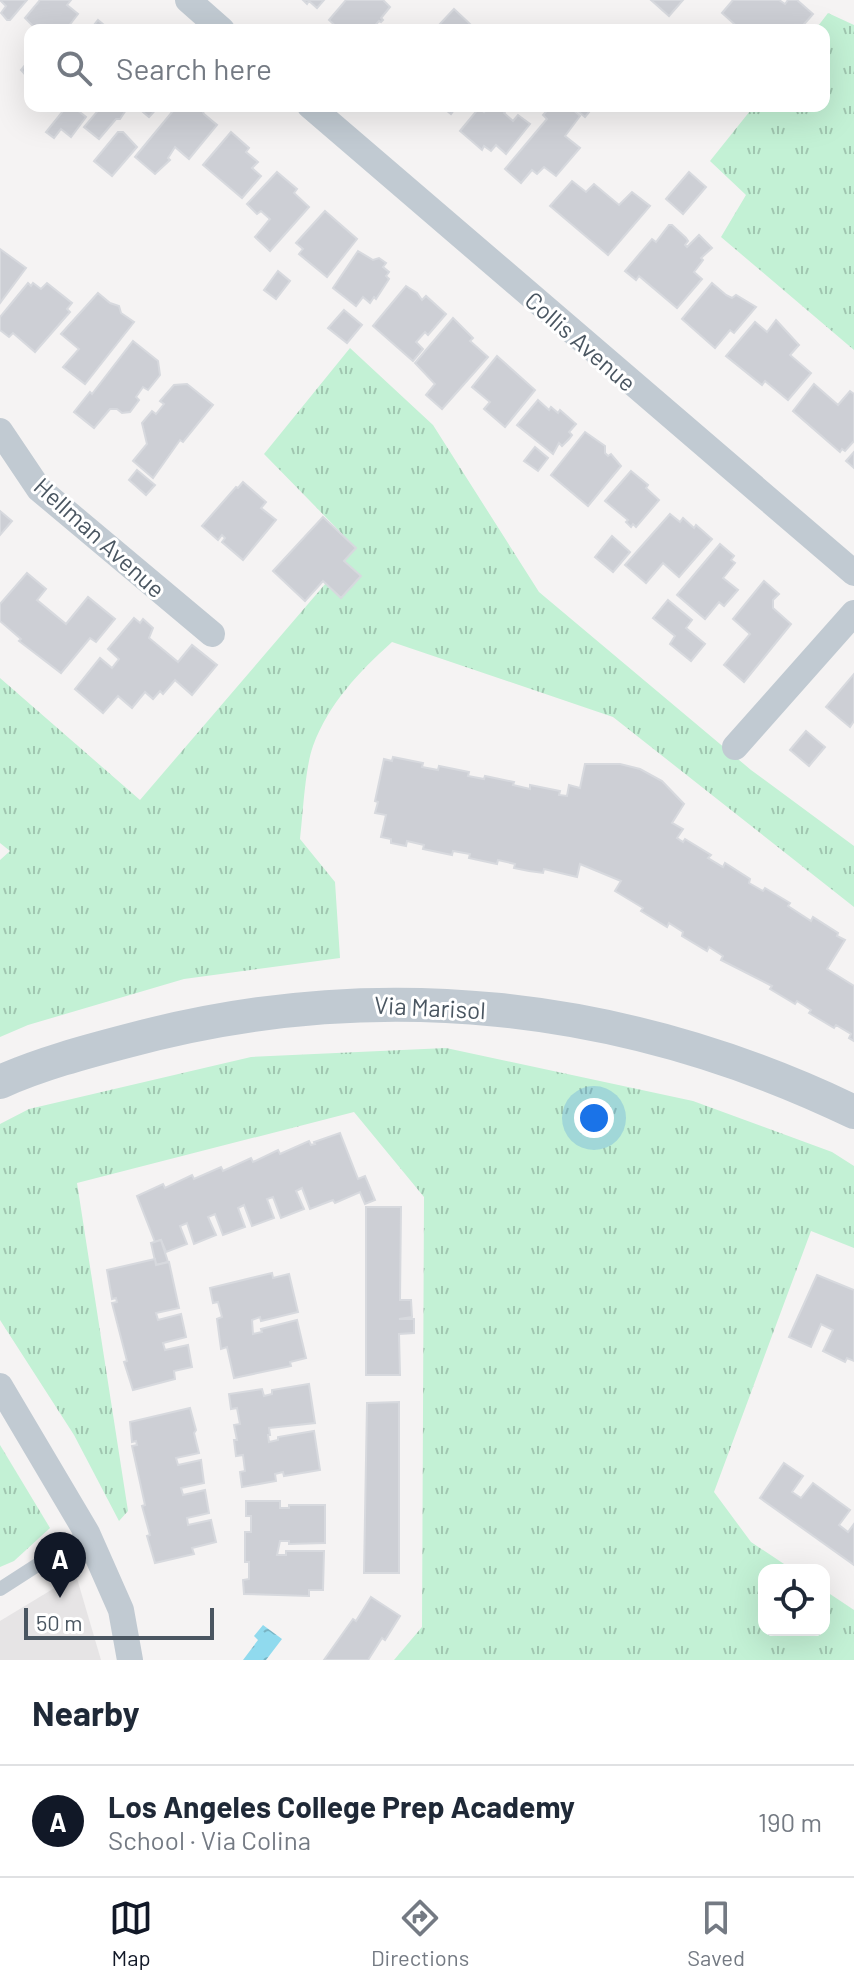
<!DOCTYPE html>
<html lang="en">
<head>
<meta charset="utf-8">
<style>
  :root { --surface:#fff; --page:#f6f6f7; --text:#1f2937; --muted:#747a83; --line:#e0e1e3; --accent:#111827 }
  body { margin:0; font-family:Barlow,sans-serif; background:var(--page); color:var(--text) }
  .controls { position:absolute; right:24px; bottom:24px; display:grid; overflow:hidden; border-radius:16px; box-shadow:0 8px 32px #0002 }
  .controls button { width:72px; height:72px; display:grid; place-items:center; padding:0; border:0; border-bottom:2px solid var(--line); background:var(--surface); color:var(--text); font:40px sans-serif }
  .scale { position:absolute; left:24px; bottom:20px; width:190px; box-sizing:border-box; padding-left:8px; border:4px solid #4a5661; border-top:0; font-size:22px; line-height:28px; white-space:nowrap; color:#4a5661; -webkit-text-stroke:6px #fff; paint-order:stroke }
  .you { position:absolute; left:594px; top:1118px; width:28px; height:28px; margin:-20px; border:6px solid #fff; border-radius:50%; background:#1a73e8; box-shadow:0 0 0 12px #1a73e833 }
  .badge { display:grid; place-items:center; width:52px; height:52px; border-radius:50%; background:var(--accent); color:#fff; font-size:26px; font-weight:700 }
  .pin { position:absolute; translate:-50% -66px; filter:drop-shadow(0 2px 4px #0008) }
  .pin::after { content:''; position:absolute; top:42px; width:28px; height:24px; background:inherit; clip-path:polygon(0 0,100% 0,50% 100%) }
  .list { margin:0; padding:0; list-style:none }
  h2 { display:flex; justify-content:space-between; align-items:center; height:104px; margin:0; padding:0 32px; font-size:34px }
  h2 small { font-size:26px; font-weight:400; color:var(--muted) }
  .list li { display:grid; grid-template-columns:52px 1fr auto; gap:24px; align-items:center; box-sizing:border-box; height:112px; padding:0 32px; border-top:2px solid var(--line) }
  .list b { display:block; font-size:30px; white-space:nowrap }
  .list p { margin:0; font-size:26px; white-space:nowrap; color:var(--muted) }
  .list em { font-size:26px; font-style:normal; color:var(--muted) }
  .icon { flex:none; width:44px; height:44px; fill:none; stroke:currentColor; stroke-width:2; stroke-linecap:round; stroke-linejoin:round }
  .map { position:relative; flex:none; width:854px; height:1660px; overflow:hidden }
  .search { position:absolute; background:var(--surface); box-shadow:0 8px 32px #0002; left:24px; right:24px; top:24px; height:88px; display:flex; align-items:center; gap:20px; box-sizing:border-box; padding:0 28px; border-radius:16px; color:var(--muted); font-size:30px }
  .sheet { height:216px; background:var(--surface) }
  nav { display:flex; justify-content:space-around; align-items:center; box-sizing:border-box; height:112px; border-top:2px solid var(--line); background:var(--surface); font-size:22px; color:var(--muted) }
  nav a { display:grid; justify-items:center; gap:4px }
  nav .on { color:var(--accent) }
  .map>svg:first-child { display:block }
  .education { fill:#e6e4e5 }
  .grass { fill:url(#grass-tufts) }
  .water { fill:url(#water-ripples) }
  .building { fill:#cdcfd5; stroke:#d7d9de; stroke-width:2 }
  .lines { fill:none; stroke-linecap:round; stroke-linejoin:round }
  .service { stroke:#c1cad2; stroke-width:14 }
  .minor { stroke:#c1cad2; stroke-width:26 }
  .tertiary { stroke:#c1cad2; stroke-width:34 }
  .labels { text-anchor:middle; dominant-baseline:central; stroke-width:6; stroke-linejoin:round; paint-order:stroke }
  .street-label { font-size:24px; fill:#4a5661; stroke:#fff }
</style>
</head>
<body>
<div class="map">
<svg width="854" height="1660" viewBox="0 0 854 1660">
  <defs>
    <pattern id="grass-tufts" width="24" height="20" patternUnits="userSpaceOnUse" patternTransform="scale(2)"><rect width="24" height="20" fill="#c3f1d5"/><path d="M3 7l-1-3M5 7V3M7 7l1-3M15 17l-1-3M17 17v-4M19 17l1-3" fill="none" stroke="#a0c6b0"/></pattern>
    <pattern id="water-ripples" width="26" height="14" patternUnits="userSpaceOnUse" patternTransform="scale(2)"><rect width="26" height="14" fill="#90daee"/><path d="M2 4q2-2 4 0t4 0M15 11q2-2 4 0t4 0" fill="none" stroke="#78b4c4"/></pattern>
  </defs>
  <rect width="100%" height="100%" fill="#f5f3f3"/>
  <path class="education" d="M76 1575 101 1660H0V1621Z"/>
  <g class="grass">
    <path d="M828 13 854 25V350L721 237 746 195 710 161 754 106H824V30H815Z"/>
    <path d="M350 348 433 425 539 592 751 770 854 846V907L613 717 392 642C359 672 329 703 313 746 305 768 303 814 300 839L335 882 340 958 184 979 28 1025 0 1037V860L10 851 0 843V678L140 800 356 548 264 454Z"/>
    <path d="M446 1048 693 1101 832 1152 854 1166V1248L811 1231 714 1492 751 1542 793 1570H764V1630H824V1590L854 1610V1660H394L422 1627 424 1197 354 1112 77 1183 128 1511 119 1521 74 1435 0 1320V1124L29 1109 251 1057Z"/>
    <path d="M0 1445 50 1528 14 1561 0 1567Z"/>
  </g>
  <path class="water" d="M263 1625 282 1639 266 1660H243L258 1640 254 1636Z"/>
  <g class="building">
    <path d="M0 0H27L10 20H7L1 13 6 6Z"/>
    <path d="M40 0H71L67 5 78 14 68 27 72 30H37L25 18Z"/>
    <path d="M303 0H324L317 8 309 1 307 4Z"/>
    <path d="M346 0H383L390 7 381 18 383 20 381 22 379 21 371 30H340L329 20Z"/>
    <path d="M651 0H683L669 16Z"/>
    <path d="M733 0H779L785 4 788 0H797L813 14 799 30H741L722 13Z"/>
    <path d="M454 9 470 24 465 30H441L437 27Z"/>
    <path d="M98 20 110 30H90Z"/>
    <path d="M30 59V78L29 79 21 70Z"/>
    <path d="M67 106H72L86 117 71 137 61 129 54 138 46 132Z"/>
    <path d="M102 106H132L129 109 128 107 120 119H116L99 139 84 127Z"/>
    <path d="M136 106H159L149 117Z"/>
    <path d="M177 106H200L204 114 217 125 189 159 175 147 168 158 170 160 155 174 135 157Z"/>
    <path d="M441 106H457L451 114Z"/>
    <path d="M489 106H510L504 113 513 121 518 115 530 124 506 154 496 145 491 151 484 146 482 150 460 131 479 108 484 112Z"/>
    <path d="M551 106H569L580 116 565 136 580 148 556 176 544 167 537 174 532 170 521 183 505 169 547 119 543 115Z"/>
    <path d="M572 106H594L585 117Z"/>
    <path d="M118 132H123L137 147 112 176 94 161Z"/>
    <path d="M231 132 249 148 246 152 258 162 252 168 261 176 242 198 203 165Z"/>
    <path d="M277 172 297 189 294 193 309 207 270 251 255 237 270 219 261 211 257 214 247 204Z"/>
    <path d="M689 172 706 187 683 214 666 199Z"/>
    <path d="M572 181 586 192 594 184 619 205 632 192 650 206 608 255 550 206Z"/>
    <path d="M325 211 357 239 327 277 299 254 303 249 296 243Z"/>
    <path d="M669 225H672L686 238 688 241 685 245 687 247 699 235 712 248 701 258 703 260 694 272 702 279 677 308 639 276 636 280 625 271 652 239 656 242Z"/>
    <path d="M0 249 26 268 0 303Z"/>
    <path d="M358 251 373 260 379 258 386 263 383 267 389 272 386 276 389 279 376 299 374 297 370 303 363 297 356 306 333 288Z"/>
    <path d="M278 271 290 281 276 299 264 290Z"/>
    <path d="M28 283 31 286 33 283 41 289 47 283 72 303 67 309 70 312 35 352 13 333 9 337 0 330V317Z"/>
    <path d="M712 283 726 295 732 298 736 295 756 307 734 333 730 330 715 348 682 319Z"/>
    <path d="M406 286 417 293 422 300 426 296 446 314 428 335 425 332 416 342 423 349 413 361 373 326Z"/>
    <path d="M98 293 110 303 119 306 121 313 134 322 85 384 63 367 79 349 61 334Z"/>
    <path d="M344 310 362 325 347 343 328 328Z"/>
    <path d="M453 318 473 338 470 341 488 357 442 409 426 395 435 384 415 363Z"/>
    <path d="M776 320 799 345 790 355 811 373 788 400 765 381 762 385 726 356 755 322 767 332Z"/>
    <path d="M133 341 158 361 160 375 148 390 143 387 136 397 139 400 130 412 122 413 117 409H110L94 428 74 412 90 392 92 394Z"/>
    <path d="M497 356 535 390 505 427 484 409 490 402 472 387Z"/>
    <path d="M187 384 213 405 183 442 180 440 153 478 133 461 147 444 142 423 152 411 156 414 164 404 160 401 174 385Z"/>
    <path d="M814 384 838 405 850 391 854 394V441L845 451 842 449 840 452 793 411Z"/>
    <path d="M538 400 549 410 551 407 558 413 560 410 576 424 569 432 572 435 569 439 562 446 559 443 553 454 517 425Z"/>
    <path d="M585 432 605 446V453L608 456 611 454 621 466 588 506 551 475Z"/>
    <path d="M535 447 548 458 538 471 524 461Z"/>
    <path d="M854 452V468L846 461Z"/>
    <path d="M137 470 155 485 146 495 129 480Z"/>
    <path d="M631 471 648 485 646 488 659 500 636 527 633 524 631 527 626 522 628 520 605 501Z"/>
    <path d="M243 482 266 502 261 508 276 520 243 560 222 542 225 538 222 535 218 540 202 526 236 487 238 488Z"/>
    <path d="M0 511 12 521 0 535Z"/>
    <path d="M670 514 680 522 683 518 694 528 696 525 712 539 679 577 663 563 646 583 625 565Z"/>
    <path d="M323 517 356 548 344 561 361 576 341 598 323 581 305 601 273 571Z"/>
    <path d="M612 536 630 552 613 572 595 557Z"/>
    <path d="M720 544 734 556 731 560 735 563 723 578 738 590 724 606 719 602 705 619 677 595Z"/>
    <path d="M27 573 46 589 37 600 66 624 88 597 115 619 96 642 90 638 61 673 19 641 21 639 0 621V604Z"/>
    <path d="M764 581 779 594 773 600V608L791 624 744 682 724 665 750 634 733 619Z"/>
    <path d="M668 600 692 620 686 628 705 644 691 661 670 644 675 636 653 618Z"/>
    <path d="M134 618 140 623 143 619 153 628 149 638 178 662 192 645 217 665 192 695 175 680 163 694 160 691 153 699 145 692 132 708 118 696 103 713 75 689 100 658 112 668 119 659 108 649Z"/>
    <path d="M854 674V721L850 727 826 707Z"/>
    <path d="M806 731 825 747 809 766 790 750Z"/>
    <path d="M393 757 423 763 422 767 438 770 439 766 469 772 468 776 484 779 485 776 514 782 513 785 530 789V785L560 791 559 795 567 796 569 785 580 788 585 764H620L640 769 662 781 684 804 672 823 683 829 677 838 683 842 685 839 711 855 708 858 723 867 725 863 750 879 749 883 763 891 765 888 790 903 788 906 811 921 813 917 838 933 837 936 845 940 827 969 854 986V1041L849 1038 851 1034 836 1025 834 1028 809 1013 811 1010 797 1001 795 1004 770 989 772 986 721 960 723 956 709 947 707 951 682 936 683 932 669 923 667 927 641 911 643 908 615 891 621 881 580 864 577 877 544 869 543 873 529 871 514 868 515 864 498 860 497 864 469 858 470 854 453 851 452 855 423 849 424 845 407 841 406 846 391 843V839L381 837 386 815 375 813 378 802 375 801 384 759 392 761Z"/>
    <path d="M340 1133 358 1179 365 1176 375 1200 365 1204 360 1192 335 1203 333 1200 310 1209 302 1188 296 1191 304 1209 281 1218 273 1197 267 1199 274 1218 252 1226 244 1205 238 1208 245 1227 223 1235 215 1214 208 1217 216 1235 194 1244 187 1223 180 1226 187 1244 166 1252 161 1240 155 1242 137 1196 163 1184 165 1188 192 1175 194 1179 221 1167 223 1171 251 1158 253 1162 278 1150 280 1154 309 1141 311 1145 315 1144 314 1142Z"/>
    <path d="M366 1207H401L400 1300H411L412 1317 399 1319H414V1333L399 1334 400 1375H366Z"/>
    <path d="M161 1240 168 1262 156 1265 151 1243Z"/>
    <path d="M155 1259 156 1265 169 1262 179 1308 156 1313 158 1320 181 1314 186 1337 163 1343 165 1350 188 1345 192 1367 174 1371 175 1379 133 1390 124 1362 127 1361 112 1303 117 1302 116 1298 112 1299 107 1270Z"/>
    <path d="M272 1273 273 1278 289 1274 298 1312 261 1321 260 1317 252 1320 253 1334 262 1332 261 1329 297 1320 306 1358 290 1362 291 1366 234 1378 227 1347 221 1349 217 1319 222 1317 218 1302 213 1303 210 1288Z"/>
    <path d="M817 1275 854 1290V1361L847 1358 845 1362 823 1351 833 1330 821 1324 811 1347 789 1337Z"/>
    <path d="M309 1384 315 1423 269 1428 270 1435H268L269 1442 278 1440V1437L314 1431 320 1470 284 1476 283 1472 275 1474 276 1481 242 1487 240 1472 245 1471 243 1455 236 1456 234 1440H237L234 1425 240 1424 237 1408 231 1409 229 1394 262 1389 264 1396 272 1394V1390Z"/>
    <path d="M399 1402V1573H364L367 1403Z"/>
    <path d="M190 1408 196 1430 194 1433 199 1453 176 1458 178 1465 201 1460 204 1483 181 1488 183 1495 205 1490 209 1513 187 1518 188 1525 211 1520 216 1542 192 1548 194 1554 155 1563 147 1536 150 1535 142 1506 145 1505 132 1446 137 1445 136 1441 132 1442 130 1422Z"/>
    <path d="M784 1463 803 1476 792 1492 801 1498 813 1483 850 1510 839 1525 848 1532 854 1524V1565L760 1498Z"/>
    <path d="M246 1501H280V1508H289V1505H325V1543L289 1544V1541H280L277 1555H286V1551H324L323 1590H309V1596L244 1594 243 1580 249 1579V1562H245V1532H251V1516H246Z"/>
    <path d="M371 1597 400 1616 385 1640 382 1638 368 1660H324L353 1619 356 1621Z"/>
  </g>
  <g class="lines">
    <path class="service" d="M0 1589 87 1533"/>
    <g class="minor">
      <path d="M188 0 222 30"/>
      <path d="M310 106 854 573"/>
      <path d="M0 431 39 489 212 634"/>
      <path d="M735 747 854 613"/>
      <path d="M0 1386 87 1533 121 1610 130 1660"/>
    </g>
    <path class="tertiary" d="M0 1082C40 1064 85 1052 127 1041 374 974 624 1001 854 1112"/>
  </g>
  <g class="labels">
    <g class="street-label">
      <text transform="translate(581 341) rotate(41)">Collis Avenue</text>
      <text transform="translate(100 537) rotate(42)">Hellman Avenue</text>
      <text transform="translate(430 1007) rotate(3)">Via Marisol</text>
    </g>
  </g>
</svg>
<div class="controls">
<button><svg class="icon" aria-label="locate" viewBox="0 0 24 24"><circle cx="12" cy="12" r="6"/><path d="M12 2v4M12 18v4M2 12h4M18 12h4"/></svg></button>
</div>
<div class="scale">50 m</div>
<div class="you"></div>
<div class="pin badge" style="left:60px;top:1598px">A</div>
<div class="search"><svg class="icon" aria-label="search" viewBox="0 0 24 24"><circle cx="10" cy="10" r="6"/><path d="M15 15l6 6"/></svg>Search here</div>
</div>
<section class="sheet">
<h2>Nearby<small></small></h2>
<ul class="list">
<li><span class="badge">A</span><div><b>Los Angeles College Prep Academy</b><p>School · Via Colina</p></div><em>190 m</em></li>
</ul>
</section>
<nav>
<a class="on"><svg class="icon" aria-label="map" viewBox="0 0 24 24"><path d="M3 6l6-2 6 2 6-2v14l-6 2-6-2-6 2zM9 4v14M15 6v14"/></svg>Map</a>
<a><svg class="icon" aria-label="directions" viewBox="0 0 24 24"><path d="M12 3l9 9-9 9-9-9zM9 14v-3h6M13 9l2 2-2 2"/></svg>Directions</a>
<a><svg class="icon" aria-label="saved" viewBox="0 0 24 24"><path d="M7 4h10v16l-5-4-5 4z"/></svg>Saved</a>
</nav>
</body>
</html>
